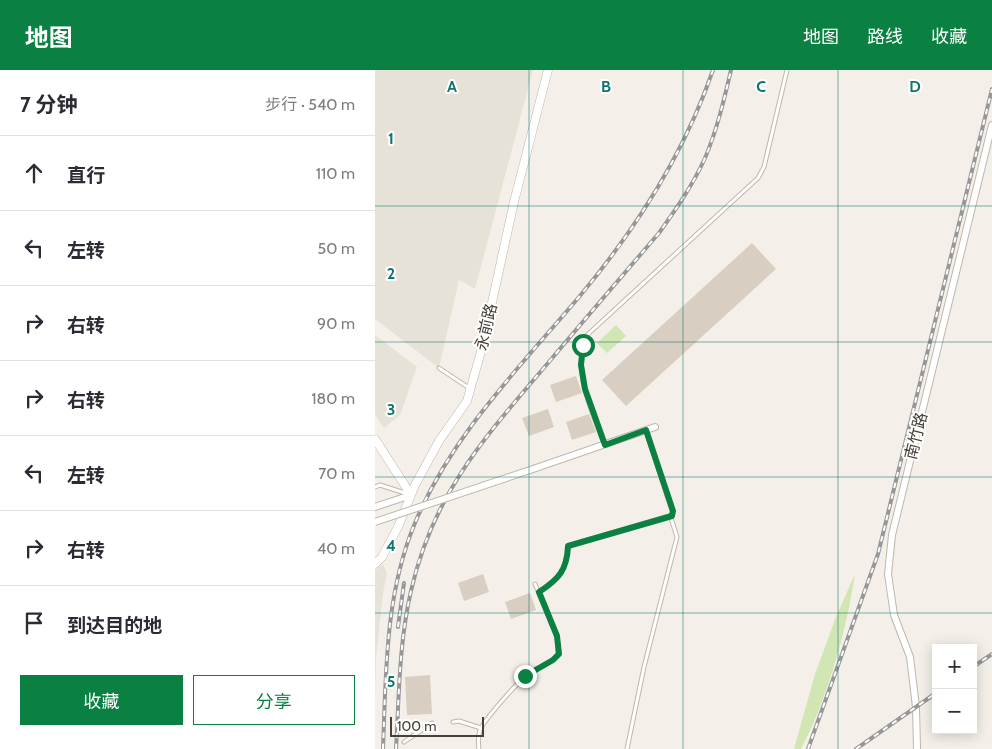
<!DOCTYPE html>
<html lang="zh">
<head>
<meta charset="utf-8">
<style>
  :root { --surface:#fff; --page:#f7f7f7; --text:#2b2b33; --muted:#7c7c81; --line:#e1e1e2; --accent:#0b8043 }
  body { margin:0; font-family:Cabin,"Noto Sans SC",sans-serif; background:var(--page); color:var(--text) }
  .controls { position:absolute; right:15px; bottom:15px; display:grid; overflow:hidden; border-radius:0px; box-shadow:0 2px 12px #0003 }
  .controls button { width:45px; height:45px; display:grid; place-items:center; padding:0; border:0; border-bottom:1px solid var(--line); background:var(--surface); color:var(--text); font:25px sans-serif }
  .scale { position:absolute; left:15px; bottom:12px; width:94px; box-sizing:border-box; padding-left:5px; border:2px solid #474037; border-top:0; font-size:14px; line-height:18px; white-space:nowrap; color:#474037; -webkit-text-stroke:4px #fff; paint-order:stroke }
  .stop { position:absolute; width:15px; height:15px; margin:-11px; border:4px solid #0b8043; border-radius:50%; background:#fff }
  .stop.end { background:#0b8043; border-color:#fff; box-shadow:0 1px 5px #0008 }
  .list { margin:0; padding:0; list-style:none }
  h2 { display:flex; justify-content:space-between; align-items:center; height:65px; margin:0; padding:0 20px; font-size:21px }
  h2 small { font-size:16px; font-weight:400; color:var(--muted) }
  .list li { display:grid; grid-template-columns:32px 1fr auto; gap:15px; align-items:center; box-sizing:border-box; height:75px; padding:0 20px; border-top:1px solid var(--line) }
  .list b { display:block; font-size:19px; white-space:nowrap }
  .list em { font-size:16px; font-style:normal; color:var(--muted) }
  .actions { display:flex; gap:10px; padding:15px 20px }
  .actions a { flex:1; padding:11px 0; border:1px solid var(--accent); border-radius:0px; text-align:center; font-size:18px; color:var(--accent) }
  .actions .main { background:var(--accent); color:#fff }
  .icon { flex:none; width:28px; height:28px; fill:none; stroke:currentColor; stroke-width:2; stroke-linecap:round; stroke-linejoin:round }
  .map { position:relative; flex:none; width:617px; height:679px; overflow:hidden }
  header { display:flex; align-items:center; gap:30px; box-sizing:border-box; height:70px; padding:0 25px; background:var(--accent); color:#fff }
  header strong { font-size:24px }
  nav { display:flex; gap:28px; margin-inline-start:auto; font-size:18px }
  main { display:flex }
  aside { flex:1; background:var(--surface) }
  .map>svg:first-child { display:block }
  .residential { fill:#e7e2d7 }
  .green { fill:#d1e6b3 }
  .building { fill:#d8cec1 }
  .lines { fill:none; stroke-linecap:round; stroke-linejoin:round }
  .service-casing { stroke:#bfb7ab; stroke-width:5 }
  .minor-casing { stroke:#bfb7ab; stroke-width:8 }
  .tertiary-casing { stroke:#bfb7ab; stroke-width:9 }
  .service { stroke:#fff; stroke-width:3 }
  .minor { stroke:#fff; stroke-width:6 }
  .tertiary { stroke:#fff; stroke-width:8 }
  .rail-casing { stroke:#979797; stroke-width:4 }
  .rail { stroke:#fff; stroke-width:2; stroke-dasharray:5.5; stroke-linecap:butt }
  .minor-bridge-casing { stroke:#bfb7ab; stroke-width:8; stroke-linecap:butt }
  .minor-bridge { stroke:#fff; stroke-width:6 }
  .route { stroke:#0b8043; stroke-width:6 }
  .grid { fill:none; stroke:#0f766e; stroke-width:1; stroke-opacity:0.55 }
  .labels { text-anchor:middle; dominant-baseline:central; stroke-width:4; stroke-linejoin:round; paint-order:stroke }
  .street-label { font-size:16px; fill:#474037; stroke:#fff }
  .grid-label { font-size:16px; text-anchor:middle; font-weight:bold; fill:#0f766e; stroke:#fff; stroke-width:4; stroke-linejoin:round; paint-order:stroke }
</style>
</head>
<body>
<header>
<strong>地图</strong>
<nav><a>地图</a><a>路线</a><a>收藏</a></nav>
</header>
<main>
<aside>
<h2>7 分钟<small>步行 · 540 m</small></h2>
<ul class="list">
<li><svg class="icon" aria-label="ahead" viewBox="0 0 24 24"><path d="M12 20V5M6 11l6-6 6 6"/></svg><div><b>直行</b></div><em>110 m</em></li>
<li><svg class="icon" aria-label="left" viewBox="0 0 24 24"><path d="M17 20v-9H6M10 6l-5 5 5 5"/></svg><div><b>左转</b></div><em>50 m</em></li>
<li><svg class="icon" aria-label="right" viewBox="0 0 24 24"><path d="M7 20v-9h11M14 6l5 5-5 5"/></svg><div><b>右转</b></div><em>90 m</em></li>
<li><svg class="icon" aria-label="right" viewBox="0 0 24 24"><path d="M7 20v-9h11M14 6l5 5-5 5"/></svg><div><b>右转</b></div><em>180 m</em></li>
<li><svg class="icon" aria-label="left" viewBox="0 0 24 24"><path d="M17 20v-9H6M10 6l-5 5 5 5"/></svg><div><b>左转</b></div><em>70 m</em></li>
<li><svg class="icon" aria-label="right" viewBox="0 0 24 24"><path d="M7 20v-9h11M14 6l5 5-5 5"/></svg><div><b>右转</b></div><em>40 m</em></li>
<li><svg class="icon" aria-label="arrive" viewBox="0 0 24 24"><path d="M6 21V4h12l-3 4 3 4H6"/></svg><div><b>到达目的地</b></div></li>
</ul>
<div class="actions"><a class="main">收藏</a><a>分享</a></div>
</aside>
<div class="map">
<svg width="617" height="679" viewBox="0 0 617 679">
  <rect width="100%" height="100%" fill="#f4f0e9"/>
  <g class="residential">
    <path d="M0 0H158L100 219 84 210 64 298 0 249Z"/>
    <path d="M0 265 42 297 25 345 9 358 0 344Z"/>
    <path d="M8 494 12 503 8 523 1 589 0 633V501Z"/>
  </g>
  <g class="green">
    <path d="M241 255 251 266 232 283 222 273Z"/>
    <path d="M480 504C471 562 453 627 426 679H419L440 604 461 547Z"/>
  </g>
  <g class="building">
    <path d="M377 173 401 199 251 336 227 310Z"/>
    <path d="M201 306 207 323 181 332 175 315Z"/>
    <path d="M173 339 179 357 154 366 147 348Z"/>
    <path d="M214 344 221 362 197 370 191 352Z"/>
    <path d="M108 504 114 522 89 531 83 513Z"/>
    <path d="M155 523 161 540 136 549 130 532Z"/>
    <path d="M55 605 57 644 32 645 30 607Z"/>
  </g>
  <g class="lines">
    <defs>
      <g id="service">
        <path d="M64 298 94 318"/>
        <path d="M229 374C217 340 197 303 211 266L383 108 389 97 412 0"/>
        <path d="M0 417 5 415 33 424"/>
        <path d="M164 522C183 510 192 499 193 476L297 445"/>
        <path d="M78 652 84 651 106 658"/>
        <path d="M29 672 57 653"/>
        <path d="M104 679C103 672 103 666 105 660 109 650 142 613 151 606 162 598 175 595 183 584L182 566 160 514"/>
        <path d="M252 679 269 597 302 467 296 448 297 441 271 361"/>
      </g>
      <g id="minor">
        <path d="M161 398 280 357"/>
        <path d="M0 437 36 425"/>
        <path d="M542 679 541 637 535 587 519 545 513 504 517 465 617 55"/>
      </g>
      <g id="tertiary">
        <path d="M0 369 36 425"/>
        <path d="M0 494 7 487 23 457 40 415 64 371 92 331 107 278 139 132 173 0"/>
      </g>
    </defs>
    <use href="#service" class="service-casing"/>
    <use href="#minor" class="minor-casing"/>
    <use href="#tertiary" class="tertiary-casing"/>
    <use href="#service" class="service"/>
    <use href="#minor" class="minor"/>
    <use href="#tertiary" class="tertiary"/>
    <defs>
      <g id="rail">
        <path d="M23 557 29 513"/>
        <path d="M598 597 617 584"/>
        <path d="M8 679C11 603 10 524 40 453 76 366 144 298 204 227 261 159 309 84 338 0"/>
        <path d="M21 679C24 627 24 572 36 521 58 423 111 366 173 293 210 249 247 206 284 163 301 139 318 115 330 88 342 60 349 30 356 0"/>
        <path d="M433 679 503 484 617 19"/>
        <path d="M481 679 561 623"/>
      </g>
    </defs>
    <use href="#rail" class="rail-casing"/>
    <use href="#rail" class="rail"/>
    <defs>
      <path id="minor-bridge" d="M0 452 161 398"/>
    </defs>
    <use href="#minor-bridge" class="minor-bridge-casing"/>
    <use href="#minor-bridge" class="minor-bridge"/>
  </g>
  <g class="lines">
    <path class="route" d="M150 606 178 590 184 584 182 566 164 522C184 509 192 500 193 476L297 446 298 441 271 360 230 375 210 319 206 295 208 275"/>
  </g>
  <path class="grid" d="M154 0V679M308 0V679M463 0V679M0 136H617M0 272H617M0 407H617M0 543H617"/>
  <g class="labels">
    <g class="street-label">
      <text transform="translate(111 257) rotate(-77)">永前路</text>
      <text transform="translate(541 366) rotate(-76)">南竹路</text>
    </g>
  </g>
  <g class="grid-label">
    <text x="77" y="22">A</text>
    <text x="231" y="22">B</text>
    <text x="386" y="22">C</text>
    <text x="540" y="22">D</text>
    <text x="16" y="74">1</text>
    <text x="16" y="209">2</text>
    <text x="16" y="345">3</text>
    <text x="16" y="481">4</text>
    <text x="16" y="617">5</text>
  </g>
</svg>
<div class="controls">
<button>+</button>
<button>−</button>
</div>
<div class="scale">100 m</div>
<div class="stop" style="left:208px;top:275px"></div>
<div class="stop end" style="left:150px;top:606px"></div>
</div>
</main>
</body>
</html>
